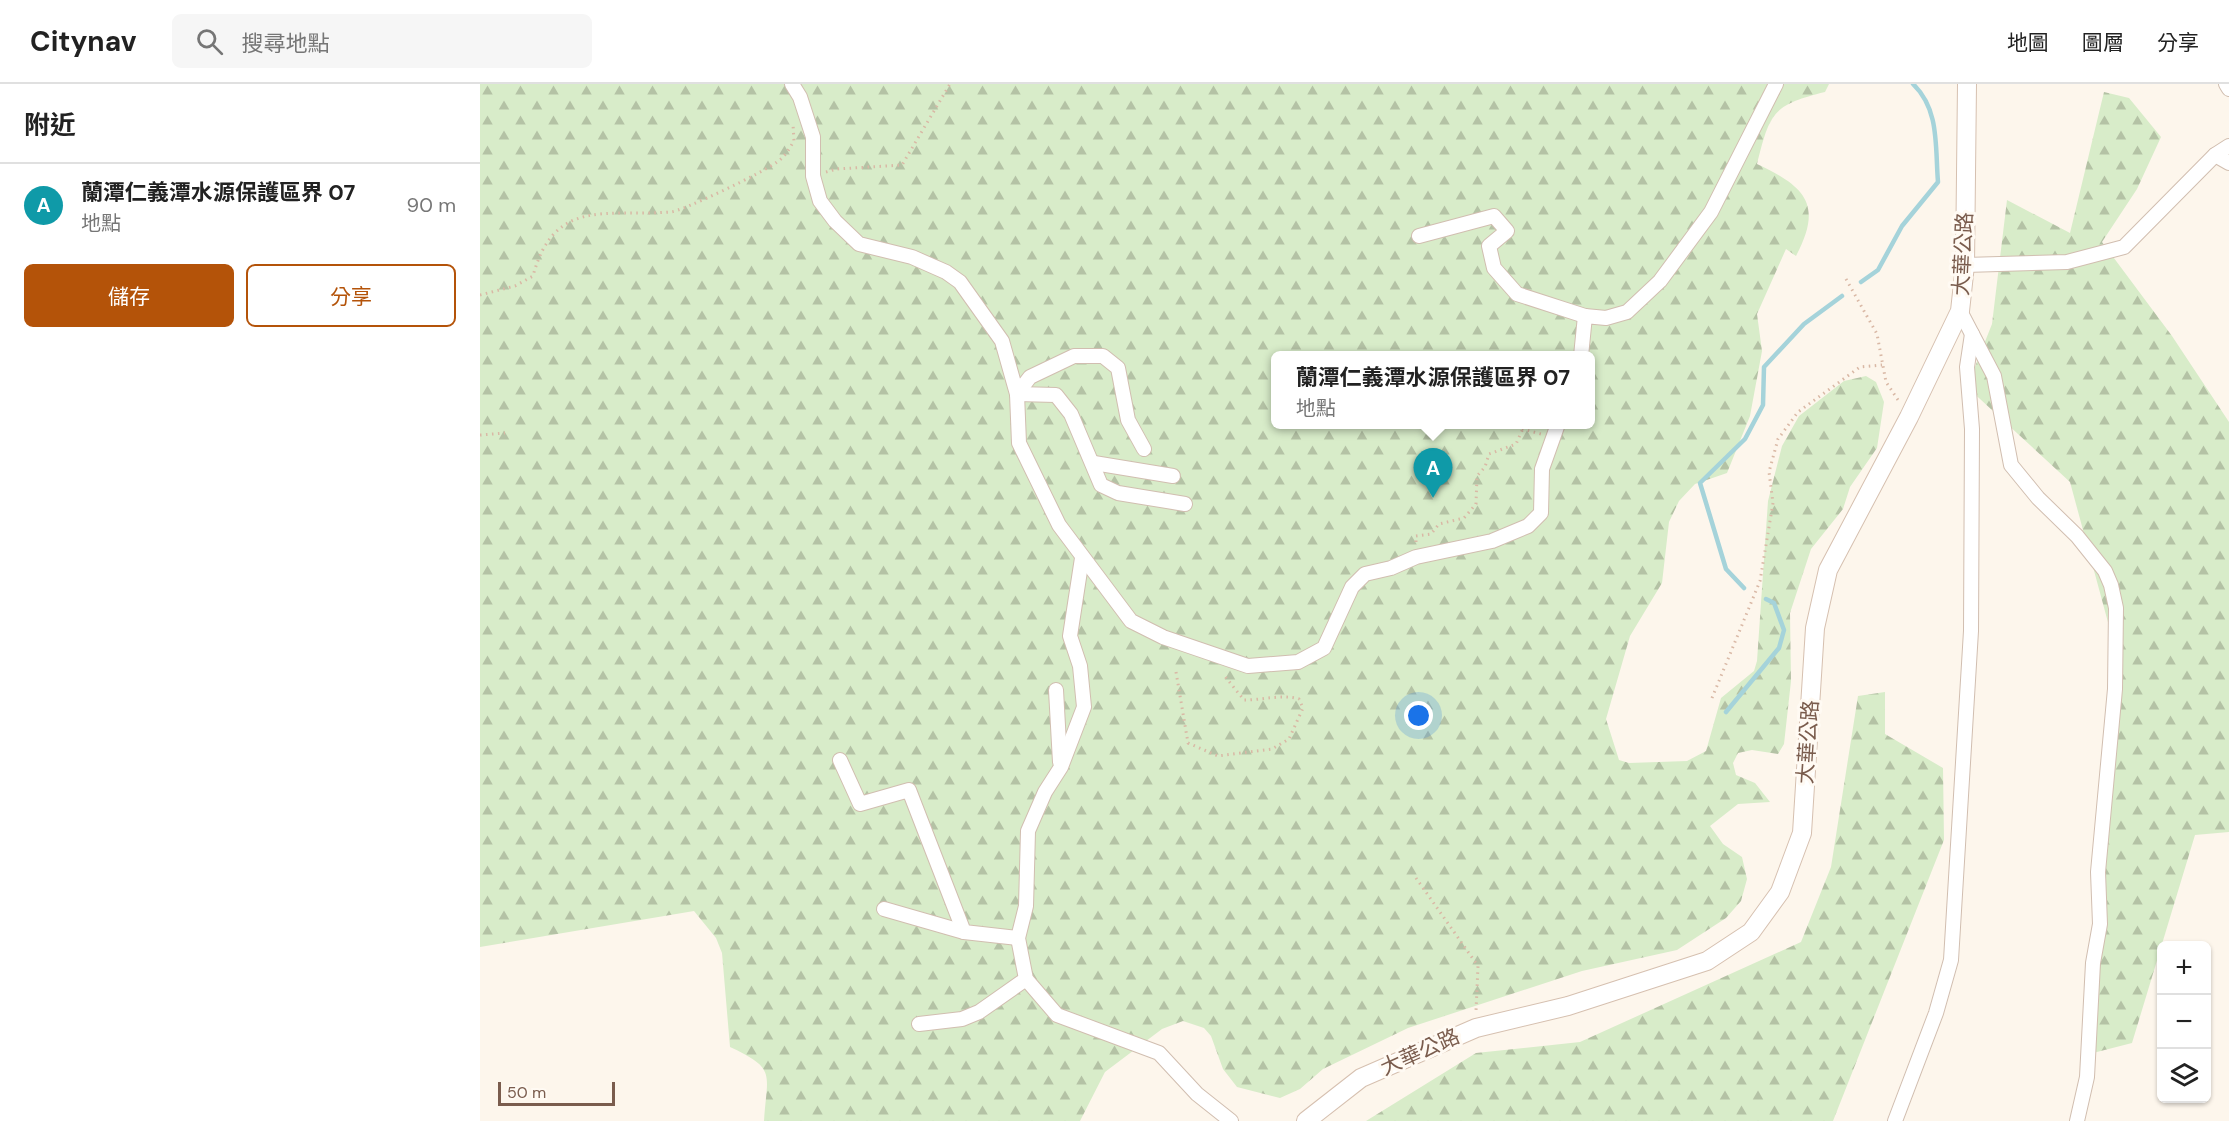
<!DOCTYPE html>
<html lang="zh-TW">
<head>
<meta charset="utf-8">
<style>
  :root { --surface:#fff; --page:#f6f6f6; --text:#222; --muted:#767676; --line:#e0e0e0; --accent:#b45309 }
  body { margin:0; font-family:"DM Sans","Noto Sans TC",sans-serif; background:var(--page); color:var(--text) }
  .controls { position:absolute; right:18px; bottom:18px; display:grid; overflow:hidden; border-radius:9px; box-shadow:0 2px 4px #0004 }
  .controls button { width:54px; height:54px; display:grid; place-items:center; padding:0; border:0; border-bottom:2px solid var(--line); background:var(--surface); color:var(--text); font:30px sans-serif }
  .scale { position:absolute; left:18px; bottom:15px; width:117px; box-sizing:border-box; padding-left:6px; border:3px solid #7a5c4d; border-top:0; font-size:16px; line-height:21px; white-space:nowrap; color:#7a5c4d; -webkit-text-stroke:4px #fffaf3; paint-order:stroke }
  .you { position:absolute; left:939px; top:632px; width:21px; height:21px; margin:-15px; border:4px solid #fff; border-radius:50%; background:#1a73e8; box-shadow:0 0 0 9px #1a73e833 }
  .badge { display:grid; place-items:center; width:39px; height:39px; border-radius:50%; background:var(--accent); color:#fff; font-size:20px; font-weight:700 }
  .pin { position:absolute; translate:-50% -50px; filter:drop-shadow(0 2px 3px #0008) }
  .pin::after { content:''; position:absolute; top:32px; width:21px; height:18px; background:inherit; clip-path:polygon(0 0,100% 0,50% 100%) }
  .popup { position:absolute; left:791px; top:267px; width:324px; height:78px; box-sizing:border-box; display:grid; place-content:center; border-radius:9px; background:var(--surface); filter:drop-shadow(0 2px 4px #0005); font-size:20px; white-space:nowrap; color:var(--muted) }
  .popup b { font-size:22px; color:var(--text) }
  .popup::after { content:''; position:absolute; left:50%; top:100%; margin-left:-12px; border:12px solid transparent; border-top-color:var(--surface) }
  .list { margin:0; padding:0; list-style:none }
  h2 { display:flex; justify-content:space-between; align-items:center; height:78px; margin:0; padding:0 24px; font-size:26px }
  h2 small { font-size:20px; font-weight:400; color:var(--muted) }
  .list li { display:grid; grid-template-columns:39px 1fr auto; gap:18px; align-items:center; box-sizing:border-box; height:84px; padding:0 24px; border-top:2px solid var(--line) }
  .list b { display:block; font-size:22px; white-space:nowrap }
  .list p { margin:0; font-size:20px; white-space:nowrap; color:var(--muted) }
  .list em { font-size:20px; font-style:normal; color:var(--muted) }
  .actions { display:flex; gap:12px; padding:18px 24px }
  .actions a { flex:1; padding:14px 0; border:2px solid var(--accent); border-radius:9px; text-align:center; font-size:21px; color:var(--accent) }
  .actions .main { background:var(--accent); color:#fff }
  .icon { flex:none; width:33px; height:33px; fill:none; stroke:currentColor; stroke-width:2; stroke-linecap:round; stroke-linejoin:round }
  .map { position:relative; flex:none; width:1749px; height:1037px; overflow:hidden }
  header { display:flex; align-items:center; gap:36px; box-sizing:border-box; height:84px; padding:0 30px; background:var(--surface); border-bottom:2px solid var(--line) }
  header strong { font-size:28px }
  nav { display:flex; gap:33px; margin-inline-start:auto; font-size:21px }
  .search { width:420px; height:54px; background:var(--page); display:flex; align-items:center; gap:15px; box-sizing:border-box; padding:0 21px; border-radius:9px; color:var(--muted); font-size:22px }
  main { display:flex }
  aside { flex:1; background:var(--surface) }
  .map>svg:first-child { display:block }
  .forest { fill:url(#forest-firs); fill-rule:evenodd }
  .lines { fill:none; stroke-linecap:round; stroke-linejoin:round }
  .stream { stroke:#a5d3da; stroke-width:4.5 }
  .street-casing { stroke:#d1beb0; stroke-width:16 }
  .secondary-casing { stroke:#d6c0b0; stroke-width:20 }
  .path { stroke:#d9b8a5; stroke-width:3; stroke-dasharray:1.5 4.5; stroke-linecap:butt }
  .street { stroke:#fff; stroke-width:14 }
  .secondary { stroke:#fff; stroke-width:18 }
  .labels { text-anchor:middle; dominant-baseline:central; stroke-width:6; stroke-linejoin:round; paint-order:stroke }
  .street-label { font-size:21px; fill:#7a5c4d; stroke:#fffaf3 }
</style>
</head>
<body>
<header>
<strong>Citynav</strong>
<div class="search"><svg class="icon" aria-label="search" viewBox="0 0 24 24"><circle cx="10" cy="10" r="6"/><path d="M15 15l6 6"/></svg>搜尋地點</div>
<nav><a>地圖</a><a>圖層</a><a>分享</a></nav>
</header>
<main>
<aside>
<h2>附近<small></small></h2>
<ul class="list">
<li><span class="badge" style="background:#0f9aa8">A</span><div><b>蘭潭仁義潭水源保護區界 07</b><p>地點</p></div><em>90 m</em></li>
</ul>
<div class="actions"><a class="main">儲存</a><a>分享</a></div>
</aside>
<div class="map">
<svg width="1749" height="1037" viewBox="0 0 1749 1037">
  <defs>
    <pattern id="forest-firs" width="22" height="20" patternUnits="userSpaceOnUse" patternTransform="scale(1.5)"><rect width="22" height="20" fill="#d8ecc9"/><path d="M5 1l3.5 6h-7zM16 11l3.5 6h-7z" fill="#b4c2a5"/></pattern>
  </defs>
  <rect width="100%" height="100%" fill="#fdf6ec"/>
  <g class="forest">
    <path d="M0 0H1349L1345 8C1292 21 1290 29 1277 80 1326 103 1343 121 1316 172L1306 165 1277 230 1282 267 1270 332 1247 389 1215 400 1199 417 1189 438 1182 499 1150 552 1126 635 1139 676 1149 679 1207 677 1226 667 1241 614 1274 587 1277 577 1288 417 1302 362 1319 332 1364 297 1386 292 1396 298 1404 318 1397 364 1370 403 1363 425 1331 465 1310 529 1311 597 1304 660 1298 670 1272 666 1258 669 1253 679 1256 691 1275 699 1290 718 1258 720 1230 742 1243 760 1262 773 1267 795 1261 817 1246 834 1197 866 1102 887 928 944 843 985 820 1005 800 1014 757 1003 743 985 731 952 724 944 703 937 682 945 625 988 600 1037H284C287 989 297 985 250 963L242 869 236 854 214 827 0 863ZM796 272H1110V340H796Z"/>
    <path d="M1624 8 1649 14 1681 53 1657 105 1622 158 1692 252 1749 338V748L1715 751 1652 959 1613 969 1625 756 1629 542 1590 398 1487 303 1512 240 1527 116 1590 149Z"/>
    <path d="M1405 608V650L1463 684 1464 756 1353 1037H886L996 969 1100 958 1321 858 1351 783 1378 612Z"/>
  </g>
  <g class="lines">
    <g class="stream">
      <path d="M1381 198 1398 186 1422 142 1458 98C1455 63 1460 26 1433 0"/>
      <path d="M1264 504 1246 485 1220 399 1265 355 1283 321 1284 283 1324 240 1362 212"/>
      <path d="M1246 628 1299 564 1304 546 1294 519 1286 515"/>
    </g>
    <defs>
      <g id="street">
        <path d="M312 0 320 13 333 53V92L340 117 355 137 379 160 432 173 466 188 480 198 522 257 537 310 539 359 579 441 651 537 683 553 768 582 818 578 844 564 872 503 885 490 911 484 936 473 1012 457 1048 442 1061 429 1062 385 1078 340"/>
        <path d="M1746 0 1749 5"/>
        <path d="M1735 71 1749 79"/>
        <path d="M939 152 1014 132 1027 147 1009 162 1014 184 1037 210 1105 232"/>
        <path d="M1485 181 1587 178 1644 163 1735 71 1749 62"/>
        <path d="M1480 227 1514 292 1531 381 1558 414 1597 452 1625 487 1631 501 1636 524 1635 605 1618 788 1620 840 1613 879 1607 993 1597 1037"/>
        <path d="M1101 272 1105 232 1126 234 1147 228 1180 197 1231 128 1296 0"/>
        <path d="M537 310 576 311 591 330 621 401 638 409 705 420"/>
        <path d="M537 310 550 293 594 272H623L638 284 648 336 664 365"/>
        <path d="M614 379 693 392"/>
        <path d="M602 474 590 552 600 582 604 623 581 683 565 708 548 747 546 822 538 854 546 895 577 931 679 969 717 1010 751 1037"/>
        <path d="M576 606 580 678"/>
        <path d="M360 676 380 720 429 706 484 848 538 854"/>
        <path d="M404 825 484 848"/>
        <path d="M439 940 482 935 499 928 546 895"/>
        <path d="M1415 1037 1456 929 1471 876 1491 547 1492 345 1487 283 1492 250"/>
      </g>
      <path id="secondary" d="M826 1037 881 994 996 944 1088 922 1227 877 1271 848 1300 808 1322 749 1335 544 1348 486 1429 333 1480 227 1485 181 1487 0"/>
    </defs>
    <use href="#street" class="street-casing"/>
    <use href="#secondary" class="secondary-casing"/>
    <g class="path">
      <path d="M346 88 357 85 422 81 470 0"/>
      <path d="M1366 195 1397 250 1406 298 1418 316"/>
      <path d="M0 211 35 202 53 192C74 113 127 133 190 128 201 128 286 87 297 78 305 73 309 65 314 57L313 40"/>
      <path d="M1042 345 1061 350"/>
      <path d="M0 351 25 349"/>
      <path d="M936 458V452L951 450 959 440 984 434 996 420 997 392 1005 383 1009 370 1036 360 1045 340"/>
      <path d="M696 588 708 659 738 672 792 665 809 655 823 624 819 615C803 610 782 616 764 616L743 590"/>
      <path d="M1232 614 1280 497 1293 419 1289 388 1298 355 1318 328 1380 283 1402 281"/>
      <path d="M936 794 998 882 996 927"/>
    </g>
    <use href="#street" class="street"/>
    <use href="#secondary" class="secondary"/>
  </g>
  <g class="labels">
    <g class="street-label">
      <text transform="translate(1483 170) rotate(-87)">大華公路</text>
      <text transform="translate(1328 658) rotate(-86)">大華公路</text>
      <text transform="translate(940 968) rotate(-24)">大華公路</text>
    </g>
  </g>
</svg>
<div class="controls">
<button>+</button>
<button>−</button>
<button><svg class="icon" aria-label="layers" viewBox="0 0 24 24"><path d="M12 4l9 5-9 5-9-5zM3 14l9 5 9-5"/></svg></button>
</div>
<div class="scale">50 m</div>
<div class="you"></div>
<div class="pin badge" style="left:953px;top:414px;background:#0f9aa8">A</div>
<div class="popup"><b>蘭潭仁義潭水源保護區界 07</b>地點</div>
</div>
</main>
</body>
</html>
